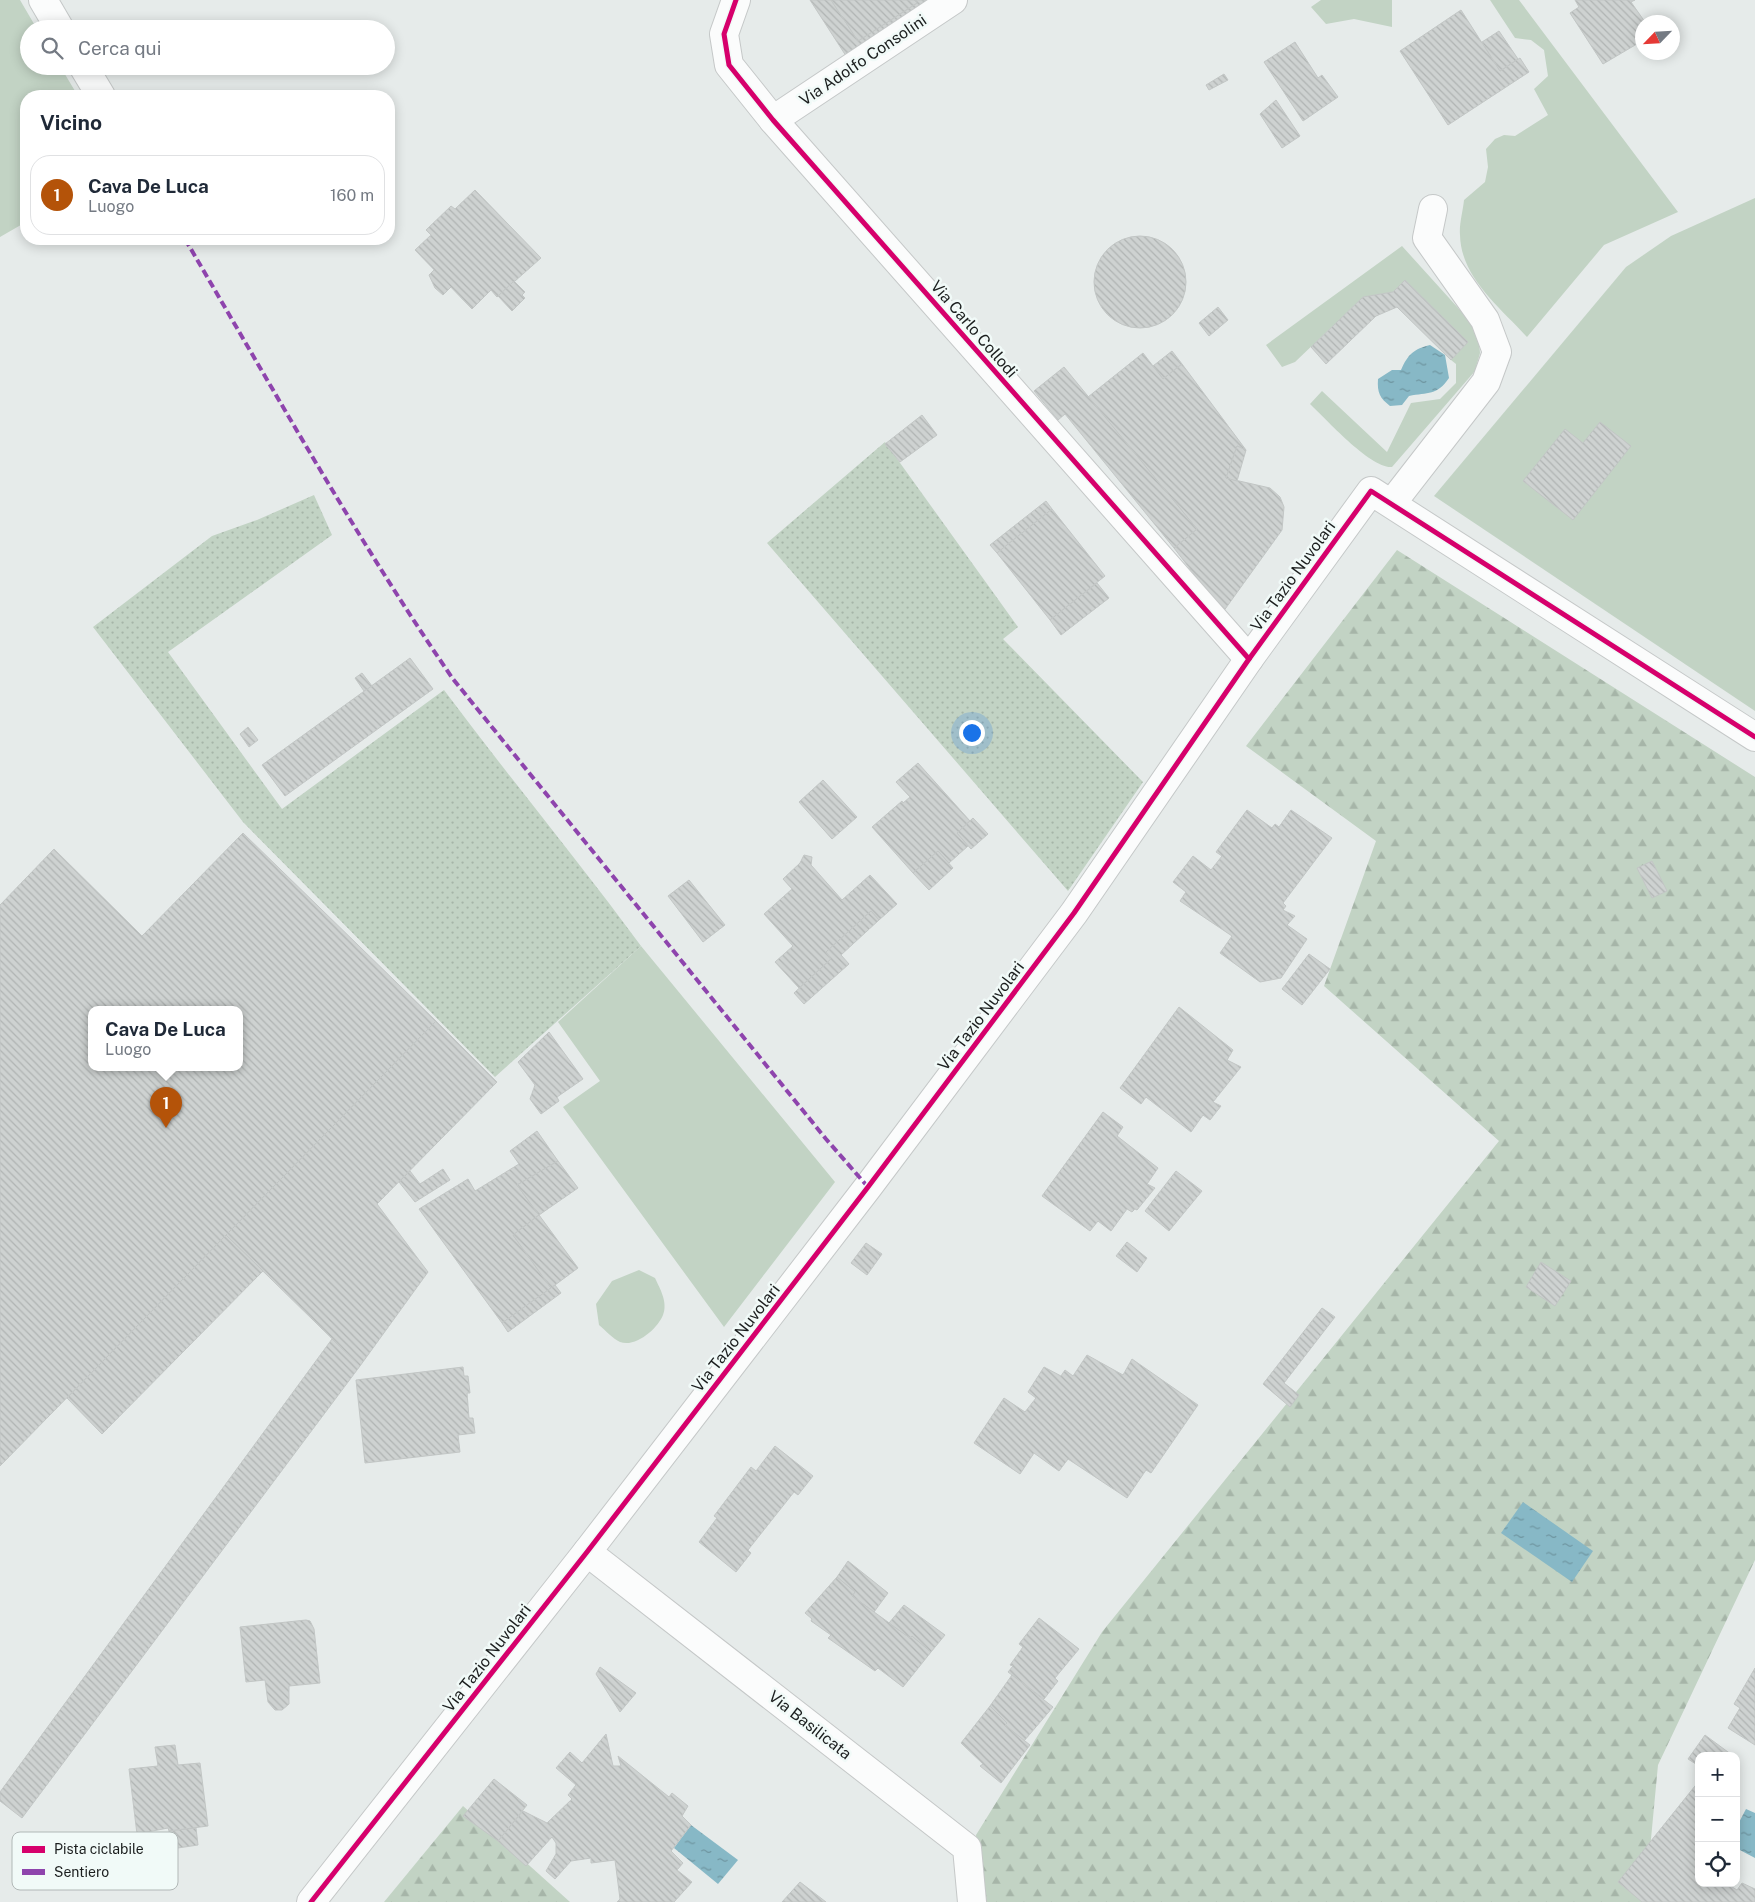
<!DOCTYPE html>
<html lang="it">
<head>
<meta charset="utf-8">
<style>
  :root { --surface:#fff; --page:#f6f6f7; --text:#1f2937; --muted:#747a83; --line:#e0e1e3; --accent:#b45309 }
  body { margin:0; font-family:"Public Sans",sans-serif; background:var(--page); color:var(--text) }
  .controls { position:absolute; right:15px; bottom:15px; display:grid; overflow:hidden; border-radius:10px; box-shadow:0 2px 12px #0003 }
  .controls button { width:45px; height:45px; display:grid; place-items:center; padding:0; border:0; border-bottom:1px solid var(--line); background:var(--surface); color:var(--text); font:25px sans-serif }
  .compass { position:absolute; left:1635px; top:15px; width:45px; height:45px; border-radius:50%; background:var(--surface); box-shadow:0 2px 12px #0003; rotate:245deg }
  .you { position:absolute; left:971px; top:732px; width:18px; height:18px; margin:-12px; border:4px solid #fff; border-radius:50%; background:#1a73e8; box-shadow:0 0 0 8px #1a73e833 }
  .badge { display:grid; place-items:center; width:32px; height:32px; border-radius:50%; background:var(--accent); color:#fff; font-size:16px; font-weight:700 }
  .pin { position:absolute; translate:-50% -41px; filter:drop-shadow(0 1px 2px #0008) }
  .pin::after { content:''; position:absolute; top:26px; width:18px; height:15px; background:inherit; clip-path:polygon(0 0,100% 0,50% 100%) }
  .popup { position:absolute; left:88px; top:1006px; width:155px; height:65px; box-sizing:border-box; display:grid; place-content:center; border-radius:10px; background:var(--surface); filter:drop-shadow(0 1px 4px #0005); font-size:16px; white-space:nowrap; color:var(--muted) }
  .popup b { font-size:19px; color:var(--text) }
  .popup::after { content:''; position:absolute; left:50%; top:100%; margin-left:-10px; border:10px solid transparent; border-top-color:var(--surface) }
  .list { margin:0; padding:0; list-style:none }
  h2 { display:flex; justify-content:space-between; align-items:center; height:65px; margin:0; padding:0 20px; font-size:21px }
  h2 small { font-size:16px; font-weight:400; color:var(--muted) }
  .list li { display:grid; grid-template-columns:32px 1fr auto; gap:15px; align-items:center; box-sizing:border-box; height:80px; margin:0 10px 10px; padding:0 10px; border:1px solid var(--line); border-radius:20px }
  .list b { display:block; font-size:19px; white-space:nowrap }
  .list p { margin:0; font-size:16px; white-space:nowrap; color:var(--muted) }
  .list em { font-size:16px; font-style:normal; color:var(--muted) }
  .icon { flex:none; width:28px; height:28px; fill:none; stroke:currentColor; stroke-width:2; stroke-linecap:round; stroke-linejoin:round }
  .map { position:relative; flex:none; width:1755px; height:1902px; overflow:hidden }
  .search { position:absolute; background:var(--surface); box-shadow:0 2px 12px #0003; left:20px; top:20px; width:375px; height:55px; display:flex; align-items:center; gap:12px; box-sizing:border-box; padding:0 18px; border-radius:28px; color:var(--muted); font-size:19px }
  .panel { position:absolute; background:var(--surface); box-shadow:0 2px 12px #0003; left:20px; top:90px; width:375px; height:155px; border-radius:20px }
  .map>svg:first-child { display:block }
  .grass { fill:url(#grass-dots) }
  .forest { fill:url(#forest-firs) }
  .garden { fill:#c2d3c4 }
  .water { fill:url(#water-ripples) }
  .building { fill:url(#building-back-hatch); stroke:#c2c6c5; fill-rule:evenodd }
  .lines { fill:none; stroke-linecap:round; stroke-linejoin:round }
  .street-casing { stroke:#c5c8c8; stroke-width:30 }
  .street { stroke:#fbfcfc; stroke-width:28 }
  .quiet { stroke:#8e44ad; stroke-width:4; stroke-dasharray:8 4; stroke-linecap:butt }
  .cycleway-casing { stroke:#f1faf8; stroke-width:8 }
  .cycleway { stroke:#d6006c; stroke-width:5 }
  .labels { text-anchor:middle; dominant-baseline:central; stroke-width:5; stroke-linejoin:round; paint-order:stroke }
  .street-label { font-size:16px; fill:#1b1e1e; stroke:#f1faf8 }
  .key { fill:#f1faf8; stroke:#b1b8b7; stroke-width:1 }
  .key-label { font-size:14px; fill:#1b1e1e }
</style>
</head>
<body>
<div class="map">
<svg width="1755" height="1902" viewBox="0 0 1755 1902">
  <defs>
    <pattern id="grass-dots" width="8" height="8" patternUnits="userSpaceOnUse" patternTransform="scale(1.25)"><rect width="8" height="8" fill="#c2d3c4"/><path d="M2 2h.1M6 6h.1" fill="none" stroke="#a6b5a8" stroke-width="1.8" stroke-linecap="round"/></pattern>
    <pattern id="forest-firs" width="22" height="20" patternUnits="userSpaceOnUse" patternTransform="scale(1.25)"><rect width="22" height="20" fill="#c2d3c4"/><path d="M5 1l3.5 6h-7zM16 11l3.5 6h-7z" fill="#a6b5a8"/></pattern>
    <pattern id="water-ripples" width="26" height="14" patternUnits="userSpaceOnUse" patternTransform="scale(1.25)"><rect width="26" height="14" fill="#87b8c6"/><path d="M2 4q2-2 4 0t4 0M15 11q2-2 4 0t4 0" fill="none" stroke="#6e95a0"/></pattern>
    <pattern id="building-back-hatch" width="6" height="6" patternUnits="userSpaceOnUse" patternTransform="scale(1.25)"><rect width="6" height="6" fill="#ced2d1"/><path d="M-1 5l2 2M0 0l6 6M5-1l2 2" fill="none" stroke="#b0b4b3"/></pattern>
  </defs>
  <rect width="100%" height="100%" fill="#e6ebea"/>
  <g class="grass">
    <path d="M885 442 1018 627 1003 639 1143 782 1068 891 767 543Z"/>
    <path d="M314 495 332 535 168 652 282 809 444 690C508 776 577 859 641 946L495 1077 243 822 93 627 212 536 257 520Z"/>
  </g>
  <g class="forest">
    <path d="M1397 550 1755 777V1560L1658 1765 1645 1902H983L976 1835 1102 1632 1499 1141 1324 986 1376 841 1246 746Z"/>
    <path d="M463 1806 570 1902H384Z"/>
  </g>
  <g class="garden">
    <path d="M0 0H20L37 29H29V66H60L78 96H26V222L0 237Z"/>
    <path d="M1321 0H1392V27L1354 19 1326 24 1311 7Z"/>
    <path d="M1490 0H1519L1678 212 1604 245 1527 337C1500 307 1461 278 1460 235 1459 224 1463 211 1464 200L1485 182 1488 167 1486 149 1495 139 1504 135 1515 136 1548 115 1534 89 1548 76 1544 50 1531 40 1515 38Z"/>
    <path d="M1755 198V711L1434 496 1626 267 1671 236Z"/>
    <path d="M1402 246 1478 330 1480 353 1475 371 1392 467C1371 469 1326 419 1310 404L1322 391 1387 452 1411 403 1440 399 1456 383V364L1451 360 1468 342 1405 280 1393 292 1363 297 1295 362 1282 367 1266 345Z"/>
    <path d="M641 946 835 1182 724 1327 563 1107 600 1081 558 1022Z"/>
    <path d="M639 1270 655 1278C660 1289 668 1302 663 1315 658 1328 636 1348 620 1342 613 1339 605 1330 599 1325L596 1304 612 1281Z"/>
  </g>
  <g class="water">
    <path d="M1430 345 1445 355 1449 378C1437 396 1428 392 1409 396L1402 405 1390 406C1380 398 1377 393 1378 379L1392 370H1401C1408 354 1414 349 1430 345Z"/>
    <path d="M1523 1502 1593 1551 1572 1582 1501 1533Z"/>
    <path d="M1746 1809 1755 1813V1858L1736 1848V1828Z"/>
    <path d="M691 1825 738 1860 718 1884 674 1848Z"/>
  </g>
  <g class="building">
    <path d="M810 0H831L858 41 917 3 915 0H932L848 59Z"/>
    <path d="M831 0H915L917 3 858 41Z"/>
    <path d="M1575 0H1635L1631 2 1645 22H1642V41L1603 64 1570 13 1579 7Z"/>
    <path d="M1461 10 1500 71 1520 58 1529 72 1448 125 1400 51Z"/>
    <path d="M1499 31 1518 59 1500 71 1482 42Z"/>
    <path d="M1295 42 1318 78 1322 75 1338 97 1303 121 1264 62Z"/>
    <path d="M1224 74 1228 80 1209 90 1206 85Z"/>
    <path d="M1276 100 1300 136 1282 148 1260 114Z"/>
    <path d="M475 190 541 258 497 297 491 290 472 309 415 250 431 235 426 230 451 206 455 209Z"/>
    <circle cx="1140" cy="282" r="46"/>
    <path d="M434 270 451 287 443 295 435 288 429 275Z"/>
    <path d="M1405 280 1468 342 1451 360 1397 307 1376 316 1326 364 1311 347 1363 297 1393 292Z"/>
    <path d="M514 281 525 292 522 295 525 298 512 311 498 296Z"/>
    <path d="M1218 307 1228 320 1209 336 1199 323Z"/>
    <path d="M1172 351 1182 364 1163 379 1153 366Z"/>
    <path d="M1143 353 1163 379 1182 364 1246 450 1237 446 1226 478 1270 488 1280 497 1284 507 1282 530 1223 612 1174 548 1197 529 1088 397Z"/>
    <path d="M1064 367 1197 529 1174 548 1065 414 1058 420 1034 391Z"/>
    <path d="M922 415 937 435 900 462 885 444Z"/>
    <path d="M1600 422 1631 446 1573 520 1523 481 1565 429 1583 443Z"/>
    <path d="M1237 446 1246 450 1237 481 1226 478Z"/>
    <path d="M1046 501 1052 509 997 553 990 545Z"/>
    <path d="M1052 509 1105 576 1050 620 997 553Z"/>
    <path d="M1097 583 1109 598 1061 635 1050 620Z"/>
    <path d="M410 658 433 689 285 796 262 765Z"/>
    <path d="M362 673 372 686 364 691 355 678Z"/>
    <path d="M248 727 258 740 249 747 240 734Z"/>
    <path d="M918 763 970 821 957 833 968 846 949 863 938 851 913 873 872 827 902 801 903 803 910 797 896 782Z"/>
    <path d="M823 780 857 817 832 839 799 802Z"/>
    <path d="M1247 810 1272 828 1275 824 1279 827 1291 810 1332 838 1283 903 1286 906 1283 910 1295 916 1287 925 1307 939 1281 978 1260 982 1220 953 1232 936 1180 901 1186 892 1173 882 1193 856 1211 870 1222 856 1216 852Z"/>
    <path d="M973 818 988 834 971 849 957 833Z"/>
    <path d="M243 833 436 1021 0 1466V905L54 849 142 936ZM92 1009H240V1067H92Z"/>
    <path d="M938 851 953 868 929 890 913 873Z"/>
    <path d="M804 855 812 857 811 865 842 900 870 875 897 904 879 920 871 911 826 952 831 959 799 988 775 962 793 946 764 914 792 889 783 879 800 863Z"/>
    <path d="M1652 861 1667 891 1652 898 1637 868Z"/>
    <path d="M689 880 725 925 703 942 668 896Z"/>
    <path d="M871 911 879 920 841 955 849 964 804 1004 794 993 831 959 826 952Z"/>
    <path d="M1309 954 1330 969 1302 1005 1282 989Z"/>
    <path d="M1179 1007 1233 1050 1227 1060 1241 1067 1213 1102 1221 1106 1210 1120 1203 1115 1191 1132 1146 1097 1141 1104 1120 1088Z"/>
    <path d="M436 1021 497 1082 377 1204 428 1272 360 1366 226 1235Z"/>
    <path d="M549 1032 583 1079 557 1097 559 1101 541 1114 530 1099 535 1085 518 1062Z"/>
    <path d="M1103 1112 1123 1127 1117 1136 1158 1168 1147 1184 1155 1188 1137 1210 1135 1209 1132 1212 1127 1209 1111 1231 1098 1221 1090 1231 1042 1196Z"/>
    <path d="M537 1131 558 1161 517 1185 539 1215 513 1235 551 1288 502 1323 419 1209 468 1179 475 1191 519 1164 510 1151Z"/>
    <path d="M558 1161 578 1188 539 1215 517 1185Z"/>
    <path d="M443 1169 450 1180 415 1202 399 1182 410 1171 420 1184Z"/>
    <path d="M1176 1171 1202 1191 1169 1231 1145 1211Z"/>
    <path d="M539 1215 578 1268 551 1288 513 1235Z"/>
    <path d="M226 1235 263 1271 102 1434 67 1398Z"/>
    <path d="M1127 1242 1147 1258 1137 1272 1116 1256Z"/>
    <path d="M866 1243 882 1254 867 1275 851 1263Z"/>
    <path d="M1541 1262 1571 1281 1555 1306 1526 1287Z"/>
    <path d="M555 1285 561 1293 508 1332 502 1323Z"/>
    <path d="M1322 1308 1335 1317 1284 1383 1299 1395 1290 1407 1263 1384Z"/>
    <path d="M332 1339 360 1366 22 1818 0 1801V1792Z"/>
    <path d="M1087 1355 1123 1375 1132 1359 1198 1405 1151 1473 1146 1470 1127 1498 1068 1459 1059 1471 1034 1453 1020 1474 974 1443 1004 1398 1025 1412 1036 1398 1028 1392 1044 1367 1061 1376 1065 1370 1073 1376Z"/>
    <path d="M463 1367 464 1376H468L470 1393H467L469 1418H473L475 1433 458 1435 460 1452 365 1463 356 1380Z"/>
    <path d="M775 1446 813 1476 798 1495 794 1492 748 1550 751 1553 736 1572 699 1542 717 1518 714 1516 751 1467 756 1471Z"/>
    <path d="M848 1561 888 1593 874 1612 852 1596 855 1592 837 1577Z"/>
    <path d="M837 1577 855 1592 852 1596 910 1638 912 1636 931 1652 903 1687 878 1668 875 1671 828 1638 831 1635 811 1621 812 1619 805 1613Z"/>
    <path d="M904 1605 945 1635 931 1652 912 1636 910 1638 889 1623Z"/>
    <path d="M1039 1618 1079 1649 1055 1678 1058 1681 1044 1699 1008 1672 1013 1666 1010 1665 1023 1647 1019 1644Z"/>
    <path d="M306 1620 310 1621 314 1629 320 1683 289 1686V1704L282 1710H275L268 1702 265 1680 246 1682 240 1627Z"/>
    <path d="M600 1667 636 1693 620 1712 596 1674Z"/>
    <path d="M1755 1668V1745L1728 1728 1740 1708 1734 1704Z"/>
    <path d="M1012 1675 1053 1707 1024 1741 1005 1725 1007 1723 990 1706Z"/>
    <path d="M990 1706 1007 1723 1005 1725 1030 1745 1001 1783 980 1766 983 1764 961 1743Z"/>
    <path d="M606 1734 613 1766H621L618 1756 669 1797 672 1793 688 1806 682 1816 691 1825 671 1851 683 1863 677 1870 692 1882 674 1902H617L620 1899 615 1860 591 1863V1858L571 1861 555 1879 546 1871 556 1854V1843L552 1837 526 1866 498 1841 523 1811 547 1823 572 1799 568 1795 576 1785 556 1768 570 1752 582 1763Z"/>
    <path d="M1705 1735 1732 1755 1699 1756V1766L1688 1759Z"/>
    <path d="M175 1745 178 1765 200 1763 208 1826 169 1831 168 1828 137 1834 129 1769 158 1766 155 1747Z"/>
    <path d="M494 1779 527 1805 498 1841 463 1816Z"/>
    <path d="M1699 1781V1883H1726L1737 1890 1742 1883 1755 1889V1902H1642L1618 1882Z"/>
    <path d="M196 1828 198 1845 171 1849 169 1831Z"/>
    <path d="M800 1882 826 1902H782Z"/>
  </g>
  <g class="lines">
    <defs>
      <g id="street">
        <path d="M43 0 60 29"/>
        <path d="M736 0 724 34 729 65 773 120 1249 659"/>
        <path d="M83 66 101 96"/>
        <path d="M773 120 953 0"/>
        <path d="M1392 503 1486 382 1497 352 1485 320 1427 238 1433 209"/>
        <path d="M587 1552 967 1848 972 1902"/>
        <path d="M311 1902 587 1552 868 1187 1074 913 1249 659 1371 491 1755 737"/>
      </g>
    </defs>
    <use href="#street" class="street-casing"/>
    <use href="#street" class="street"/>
    <path class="quiet" d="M185 239C272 387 356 538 453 679L826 1139 868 1187"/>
    <defs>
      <g id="cycleway">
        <path d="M736 0 724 34 729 65 773 120 1249 659"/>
        <path d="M311 1902 587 1552 868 1187 1074 913 1249 659 1371 491 1755 737"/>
      </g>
    </defs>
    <use href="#cycleway" class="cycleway-casing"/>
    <use href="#cycleway" class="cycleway"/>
  </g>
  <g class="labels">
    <g class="street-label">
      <text transform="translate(863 60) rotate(-34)">Via Adolfo Consolini</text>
      <text transform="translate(974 329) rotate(49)">Via Carlo Collodi</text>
      <text transform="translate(1293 576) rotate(-54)">Via Tazio Nuvolari</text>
      <text transform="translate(981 1016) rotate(-53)">Via Tazio Nuvolari</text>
      <text transform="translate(736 1338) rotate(-52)">Via Tazio Nuvolari</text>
      <text transform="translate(487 1658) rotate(-52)">Via Tazio Nuvolari</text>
      <text transform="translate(810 1725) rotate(38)">Via Basilicata</text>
    </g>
  </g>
  <rect x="12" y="1832" width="166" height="58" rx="8" class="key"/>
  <rect x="22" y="1846" width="23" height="7" fill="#d6006c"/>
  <rect x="22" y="1869" width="23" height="6" fill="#8e44ad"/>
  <g class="key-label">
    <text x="54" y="1854">Pista ciclabile</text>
    <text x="54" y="1877">Sentiero</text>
  </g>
</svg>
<div class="controls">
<button>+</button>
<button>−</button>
<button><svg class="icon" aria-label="locate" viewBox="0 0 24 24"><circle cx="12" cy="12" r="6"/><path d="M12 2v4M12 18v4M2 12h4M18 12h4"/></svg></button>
</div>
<svg class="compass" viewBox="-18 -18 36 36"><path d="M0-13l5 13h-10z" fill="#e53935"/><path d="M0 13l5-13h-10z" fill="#747a83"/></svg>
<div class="you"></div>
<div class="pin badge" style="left:166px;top:1128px">1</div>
<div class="popup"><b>Cava De Luca</b>Luogo</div>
<div class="search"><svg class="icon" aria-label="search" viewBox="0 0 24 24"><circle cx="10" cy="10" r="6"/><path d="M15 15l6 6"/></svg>Cerca qui</div>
<section class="panel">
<h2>Vicino<small></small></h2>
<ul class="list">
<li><span class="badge">1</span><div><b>Cava De Luca</b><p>Luogo</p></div><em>160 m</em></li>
</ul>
</section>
</div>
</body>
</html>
